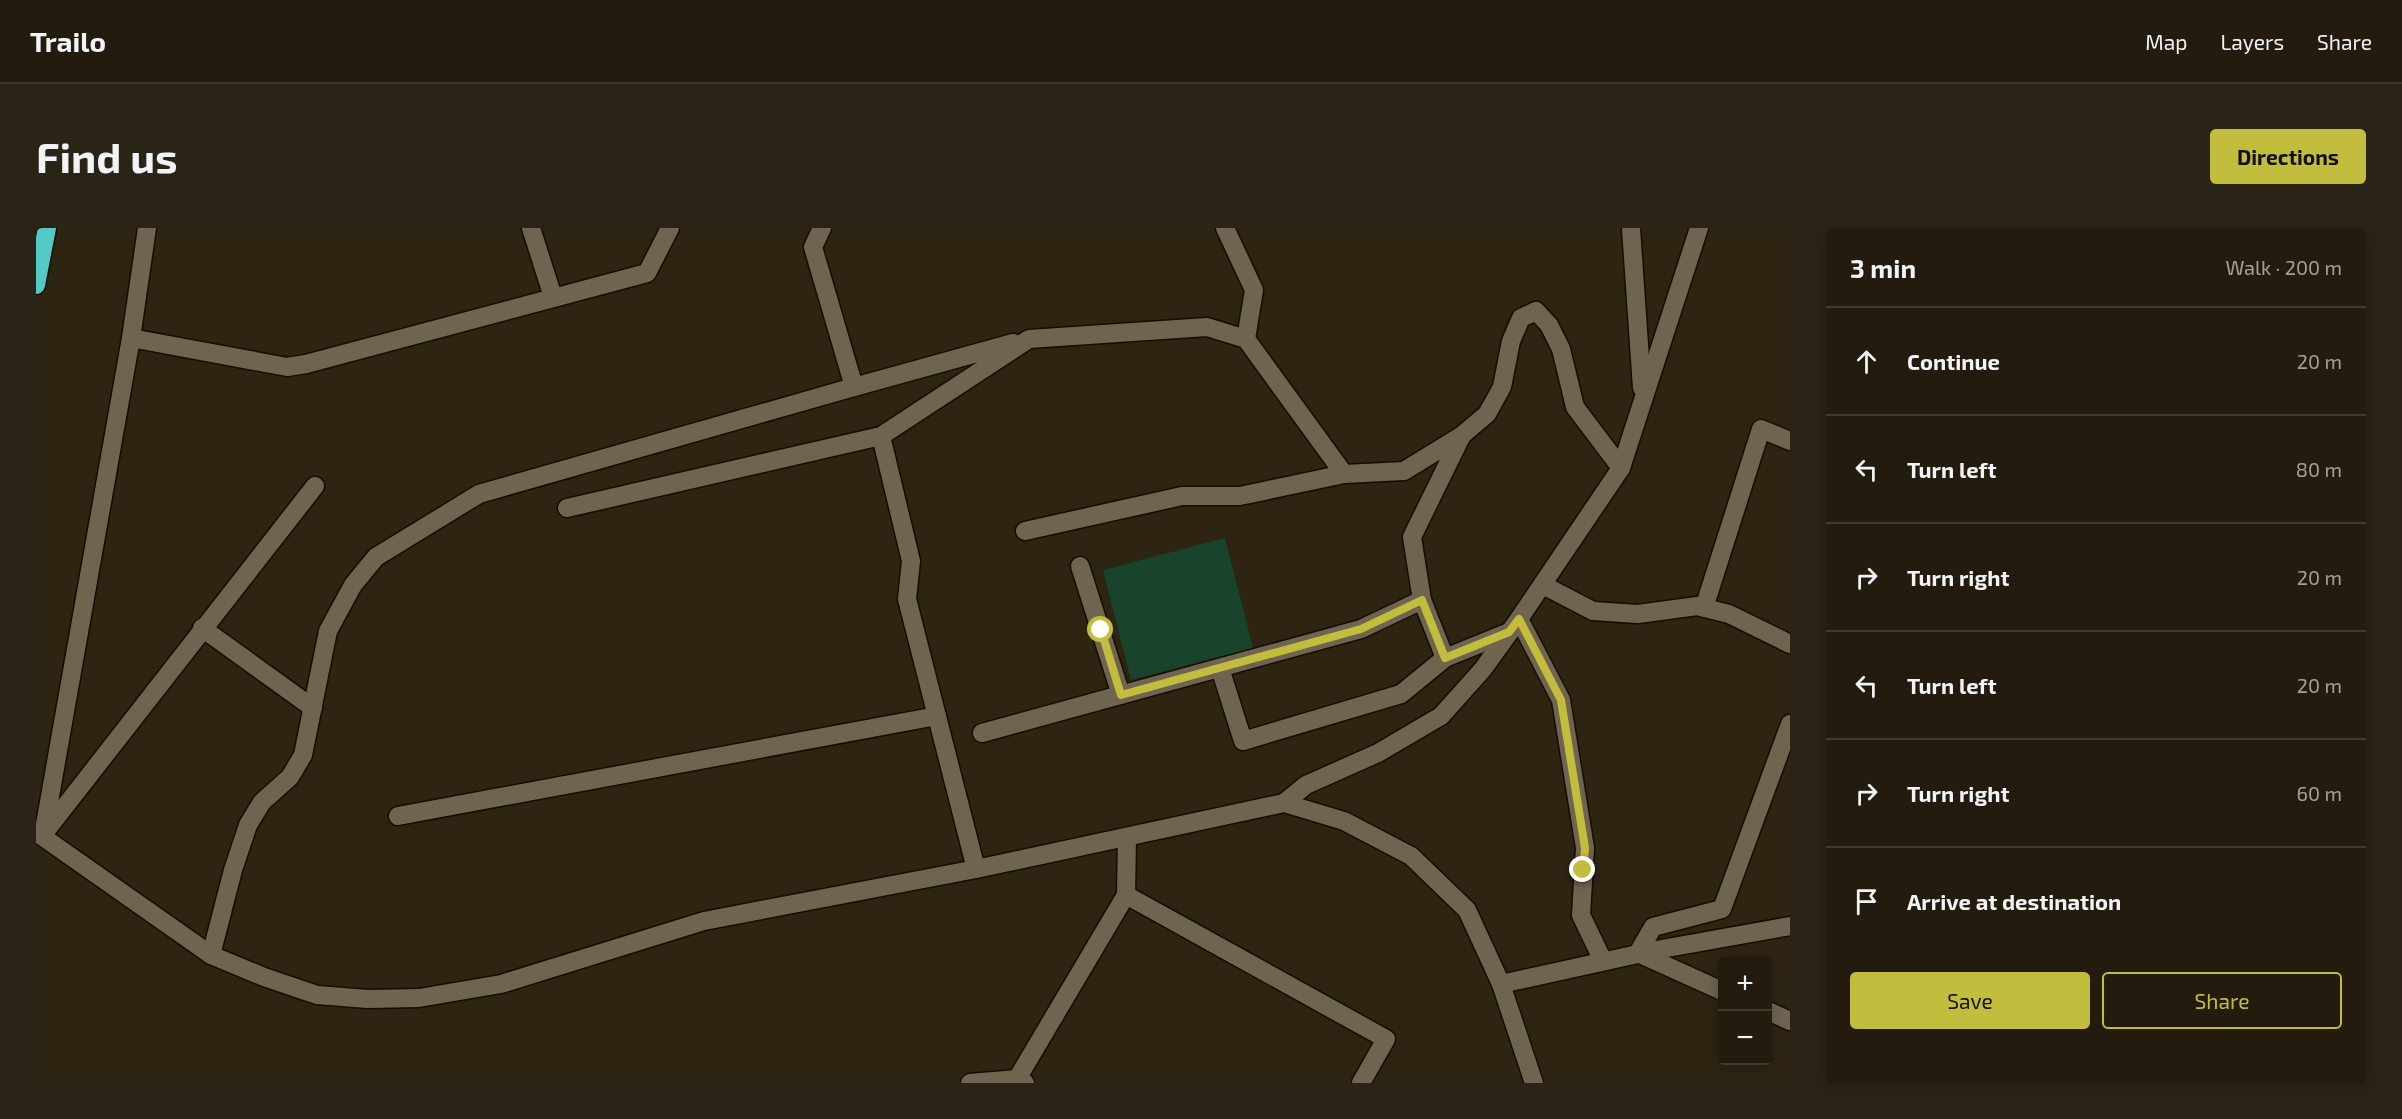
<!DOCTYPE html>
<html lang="en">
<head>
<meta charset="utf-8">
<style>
  :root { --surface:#221b0e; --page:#2a2417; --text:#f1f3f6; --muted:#a2a19e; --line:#3f392e; --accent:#c3bd3e }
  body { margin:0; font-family:"Exo 2",sans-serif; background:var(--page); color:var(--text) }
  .controls { position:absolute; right:18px; bottom:18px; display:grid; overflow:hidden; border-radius:6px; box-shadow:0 3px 15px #0003 }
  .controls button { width:54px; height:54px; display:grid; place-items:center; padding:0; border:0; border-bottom:2px solid var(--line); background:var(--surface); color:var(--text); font:30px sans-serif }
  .stop { position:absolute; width:18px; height:18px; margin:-14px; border:4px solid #c3bd3e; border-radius:50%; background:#fff }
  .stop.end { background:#c3bd3e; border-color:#fff; box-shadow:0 2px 6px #0008 }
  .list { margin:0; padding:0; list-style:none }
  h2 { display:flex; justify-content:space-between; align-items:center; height:78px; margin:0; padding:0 24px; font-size:26px }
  h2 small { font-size:20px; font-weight:400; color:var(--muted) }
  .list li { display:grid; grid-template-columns:39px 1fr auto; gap:18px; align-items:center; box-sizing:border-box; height:108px; padding:0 24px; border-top:2px solid var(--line) }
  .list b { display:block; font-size:22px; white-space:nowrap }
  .list em { font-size:20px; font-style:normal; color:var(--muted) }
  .actions { display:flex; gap:12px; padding:18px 24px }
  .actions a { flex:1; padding:14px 0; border:2px solid var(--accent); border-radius:6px; text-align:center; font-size:21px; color:var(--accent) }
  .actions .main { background:var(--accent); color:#111 }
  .icon { flex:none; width:33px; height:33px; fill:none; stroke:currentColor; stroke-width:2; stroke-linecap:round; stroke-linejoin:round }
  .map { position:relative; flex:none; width:1754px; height:855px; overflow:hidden; border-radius:6px }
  header { display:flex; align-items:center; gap:36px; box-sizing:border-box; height:84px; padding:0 30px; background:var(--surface); border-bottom:2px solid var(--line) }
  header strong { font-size:28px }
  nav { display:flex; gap:33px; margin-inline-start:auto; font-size:21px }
  .intro { display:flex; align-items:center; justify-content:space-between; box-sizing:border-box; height:144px; padding:0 36px }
  h1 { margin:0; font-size:42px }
  .button { padding:15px 27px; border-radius:6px; background:var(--accent); color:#111; font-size:21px; font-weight:700 }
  main { display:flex; gap:36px; padding:0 36px }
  aside { flex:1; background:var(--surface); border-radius:6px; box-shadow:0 3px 15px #0003 }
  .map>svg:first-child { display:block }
  .green { fill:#17442a }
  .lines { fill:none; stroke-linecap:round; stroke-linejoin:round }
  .street-casing { stroke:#150d00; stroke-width:21 }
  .secondary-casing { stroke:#150d00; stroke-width:21 }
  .highway-casing { stroke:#150d00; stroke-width:21 }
  .street { stroke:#6f6450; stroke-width:18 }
  .secondary { stroke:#6f6450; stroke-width:18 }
  .highway { stroke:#53cac8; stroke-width:18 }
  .route { stroke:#c3bd3e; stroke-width:8 }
</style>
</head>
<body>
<header>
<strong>Trailo</strong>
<nav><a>Map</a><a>Layers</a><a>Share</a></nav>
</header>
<div class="intro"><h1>Find us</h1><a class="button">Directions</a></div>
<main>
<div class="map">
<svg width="1754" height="855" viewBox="0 0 1754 855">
  <rect width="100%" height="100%" fill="#2d2412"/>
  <path class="green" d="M1189 310 1217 420 1095 452 1067 342Z"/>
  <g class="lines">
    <defs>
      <g id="street">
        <path d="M495 0 517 69"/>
        <path d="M786 0 777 19 818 159 977 115"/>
        <path d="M1189 0 1218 62 1210 111"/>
        <path d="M1595 0 1606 160"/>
        <path d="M95 110 251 139 270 136 611 45 634 0"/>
        <path d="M845 208 875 333 871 371 940 641"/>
        <path d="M531 280 845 208 993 111 1171 99 1210 111 1308 246 1368 243 1425 208 1451 186 1466 159 1475 113 1485 90 1500 83 1513 97 1525 121 1539 179 1585 240"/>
        <path d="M989 303 1146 268H1204L1308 246"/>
        <path d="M1044 338 1085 467"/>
        <path d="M1507 357 1557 383 1602 386 1661 378 1693 386 1754 416"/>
        <path d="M1386 372 1376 309 1425 209"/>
        <path d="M1668 380 1725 201 1754 213"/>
        <path d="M1483 391 1525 472 1549 620 1545 687 1567 733"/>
        <path d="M166 400 277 480"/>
        <path d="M1184 440 1207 513 1365 466 1409 430"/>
        <path d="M946 505 1325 401 1386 372 1409 430 1473 404"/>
        <path d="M1248 575 1270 557 1342 525 1405 488 1447 441 1483 391 1585 240 1663 0"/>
        <path d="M362 588 901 488"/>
        <path d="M9 604 279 258"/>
        <path d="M7 608 95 110 111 0"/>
        <path d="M1090 667 1350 811 1325 855"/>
        <path d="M175 727 197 642 212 597 226 574 254 549 267 527 292 403 317 357 340 329 443 266 818 159"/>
        <path d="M1465 756 1620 722 1754 698"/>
        <path d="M1686 763 1602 725 1617 699 1686 681 1754 496"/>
        <path d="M1732 783 1754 793"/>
        <path d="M934 855 981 851"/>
        <path d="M989 855 981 851 1090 667 1091 610"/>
      </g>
      <path id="secondary" d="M0 604 175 727 228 749 281 767 332 771 383 770 465 756 668 693 940 641 1248 575 1308 593 1375 628 1431 682 1465 756 1498 855"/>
      <path id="highway" d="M0 57 11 0"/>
    </defs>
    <use href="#street" class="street-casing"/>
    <use href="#secondary" class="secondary-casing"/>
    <use href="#highway" class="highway-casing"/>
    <use href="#street" class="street"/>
    <use href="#secondary" class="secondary"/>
    <use href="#highway" class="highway"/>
  </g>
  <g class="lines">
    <path class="route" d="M1065 402 1085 467 1325 401 1386 372 1409 430 1473 404 1483 391 1525 472 1549 620 1547 642"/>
  </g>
</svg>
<div class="controls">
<button>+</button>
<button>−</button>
</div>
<div class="stop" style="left:1065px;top:402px"></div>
<div class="stop end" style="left:1547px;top:642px"></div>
</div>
<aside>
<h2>3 min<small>Walk · 200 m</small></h2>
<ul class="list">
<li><svg class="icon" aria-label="ahead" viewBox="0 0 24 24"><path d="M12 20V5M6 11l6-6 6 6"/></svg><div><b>Continue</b></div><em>20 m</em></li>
<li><svg class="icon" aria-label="left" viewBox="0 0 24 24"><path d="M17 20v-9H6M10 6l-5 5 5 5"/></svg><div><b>Turn left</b></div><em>80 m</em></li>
<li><svg class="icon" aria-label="right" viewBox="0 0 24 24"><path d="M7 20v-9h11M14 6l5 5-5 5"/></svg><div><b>Turn right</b></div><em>20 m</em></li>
<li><svg class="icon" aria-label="left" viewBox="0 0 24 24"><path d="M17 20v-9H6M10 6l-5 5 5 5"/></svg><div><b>Turn left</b></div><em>20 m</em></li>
<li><svg class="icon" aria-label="right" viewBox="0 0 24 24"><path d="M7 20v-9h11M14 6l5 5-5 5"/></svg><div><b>Turn right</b></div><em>60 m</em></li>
<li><svg class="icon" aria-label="arrive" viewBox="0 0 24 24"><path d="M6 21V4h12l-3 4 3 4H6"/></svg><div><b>Arrive at destination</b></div></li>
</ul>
<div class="actions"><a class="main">Save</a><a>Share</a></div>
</aside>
</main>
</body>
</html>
